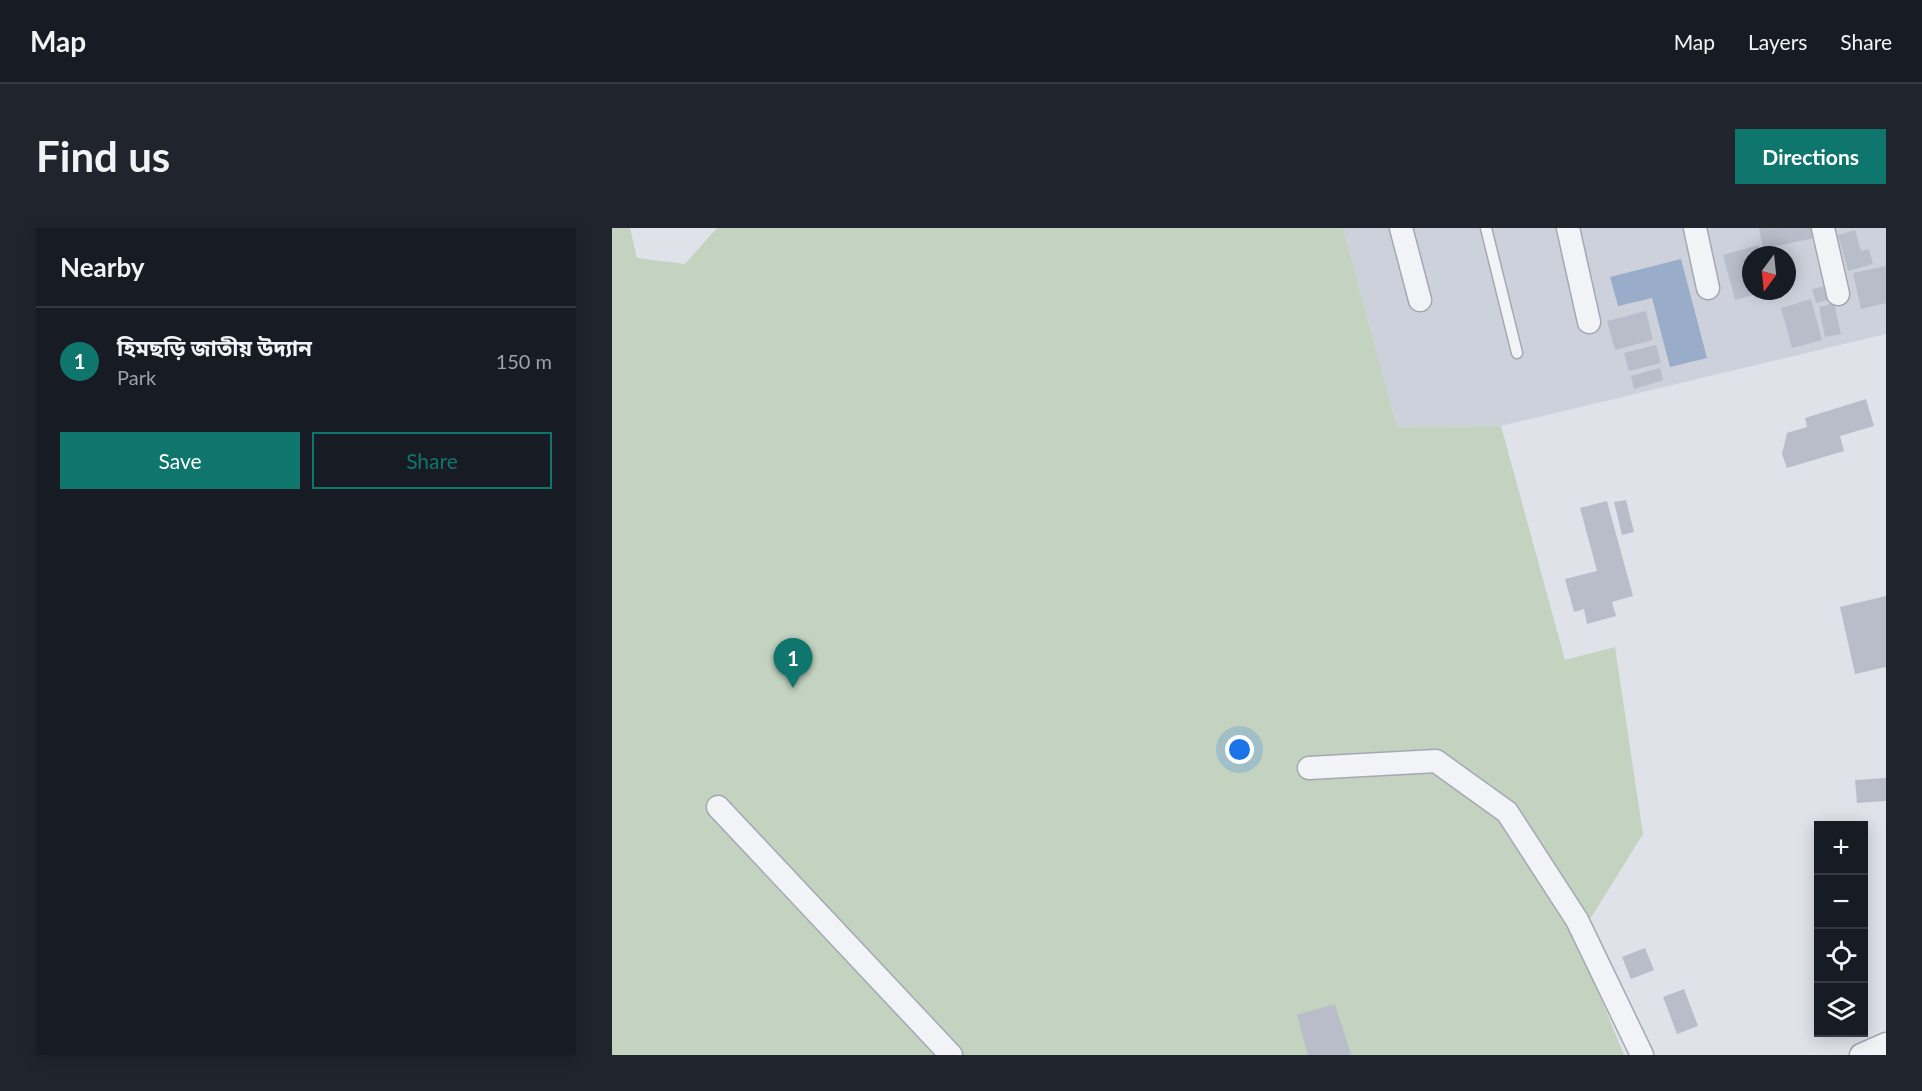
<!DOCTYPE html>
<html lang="en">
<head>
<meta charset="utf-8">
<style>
  :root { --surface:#171b24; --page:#20242c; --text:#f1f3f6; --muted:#9ea1a6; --line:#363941; --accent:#0f766e }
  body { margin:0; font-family:Lato,"Noto Sans Bengali",sans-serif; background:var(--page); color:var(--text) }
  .controls { position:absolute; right:18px; bottom:18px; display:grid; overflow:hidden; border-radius:0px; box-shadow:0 3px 15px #0003 }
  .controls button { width:54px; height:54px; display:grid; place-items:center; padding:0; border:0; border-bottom:2px solid var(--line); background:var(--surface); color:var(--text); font:30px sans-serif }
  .compass { position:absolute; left:1130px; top:18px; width:54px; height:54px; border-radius:50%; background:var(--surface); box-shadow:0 3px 15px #0003; rotate:195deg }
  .you { position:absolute; left:628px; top:522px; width:21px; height:21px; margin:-15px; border:4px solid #fff; border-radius:50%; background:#1a73e8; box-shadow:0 0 0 9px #1a73e833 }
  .badge { display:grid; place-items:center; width:39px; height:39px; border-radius:50%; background:var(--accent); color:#fff; font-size:20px; font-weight:700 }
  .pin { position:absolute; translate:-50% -50px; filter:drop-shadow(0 2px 3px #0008) }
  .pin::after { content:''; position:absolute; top:32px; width:21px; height:18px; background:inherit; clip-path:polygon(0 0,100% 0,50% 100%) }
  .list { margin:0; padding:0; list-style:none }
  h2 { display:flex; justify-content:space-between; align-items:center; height:78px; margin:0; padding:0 24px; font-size:26px }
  h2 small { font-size:20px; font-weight:400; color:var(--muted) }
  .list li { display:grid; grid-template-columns:39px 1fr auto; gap:18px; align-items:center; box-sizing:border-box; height:108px; padding:0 24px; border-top:2px solid var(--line) }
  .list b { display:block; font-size:22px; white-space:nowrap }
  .list p { margin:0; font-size:20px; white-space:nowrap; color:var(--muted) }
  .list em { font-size:20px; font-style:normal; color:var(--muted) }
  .actions { display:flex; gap:12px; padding:18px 24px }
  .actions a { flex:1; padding:14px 0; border:2px solid var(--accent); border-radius:0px; text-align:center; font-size:21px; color:var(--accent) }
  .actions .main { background:var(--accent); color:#fff }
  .icon { flex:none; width:33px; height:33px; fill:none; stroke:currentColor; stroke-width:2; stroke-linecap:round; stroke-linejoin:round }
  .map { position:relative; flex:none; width:1274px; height:827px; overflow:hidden; border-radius:0px }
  header { display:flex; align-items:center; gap:36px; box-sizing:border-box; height:84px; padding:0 30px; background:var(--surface); border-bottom:2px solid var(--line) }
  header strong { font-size:28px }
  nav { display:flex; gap:33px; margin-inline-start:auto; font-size:21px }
  .intro { display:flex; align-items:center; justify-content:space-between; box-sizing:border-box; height:144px; padding:0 36px }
  h1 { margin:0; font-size:42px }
  .button { padding:15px 27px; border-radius:0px; background:var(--accent); color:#fff; font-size:21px; font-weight:700 }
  main { display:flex; gap:36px; padding:0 36px }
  aside { flex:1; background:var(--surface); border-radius:0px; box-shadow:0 3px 15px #0003 }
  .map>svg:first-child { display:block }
  .built { fill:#cdd1db; fill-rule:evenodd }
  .green { fill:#c3d3c0 }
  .water { fill:#99acc9 }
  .building { fill:#b9bdc9 }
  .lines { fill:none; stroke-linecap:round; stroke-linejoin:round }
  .service-casing { stroke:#a4a8b3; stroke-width:13 }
  .minor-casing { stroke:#a4a8b3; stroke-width:25 }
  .service { stroke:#f2f3f7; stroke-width:10 }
  .minor { stroke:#f2f3f7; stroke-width:22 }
</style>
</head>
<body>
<header>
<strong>Map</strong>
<nav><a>Map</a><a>Layers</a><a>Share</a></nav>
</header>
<div class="intro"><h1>Find us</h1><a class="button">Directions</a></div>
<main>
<aside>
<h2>Nearby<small></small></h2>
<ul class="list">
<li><span class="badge">1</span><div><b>হিমছড়ি জাতীয় উদ্যান</b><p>Park</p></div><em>150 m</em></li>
</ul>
<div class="actions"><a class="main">Save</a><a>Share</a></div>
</aside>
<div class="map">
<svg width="1274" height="827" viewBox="0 0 1274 827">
  <rect width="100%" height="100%" fill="#dfe2e9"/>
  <path class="built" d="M731 0H1274V106L889 198 785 199ZM1139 27H1175V63H1139Z"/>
  <path class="green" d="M0 0H18L25 30 73 36 105 0H731L785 199 889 198 953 432 1003 419 1031 606 965 712 1012 827H0Z"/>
  <path class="water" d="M1069 31 1095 130 1058 139 1040 70 1006 78 998 49Z"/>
  <g class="building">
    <path d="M1147 0H1201L1203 10 1151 21Z"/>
    <path d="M1243 2 1249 23 1257 21 1261 36 1236 43 1226 7Z"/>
    <path d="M1147 17 1149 27H1139V63L1153 64 1123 72 1111 27Z"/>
    <path d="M1274 38V75L1249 81 1241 45Z"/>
    <path d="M1218 57 1221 71 1204 75 1200 61Z"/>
    <path d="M1199 71 1210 112 1180 120 1169 80Z"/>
    <path d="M1222 75 1229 106 1213 109 1207 79Z"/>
    <path d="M1034 83 1041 112 1003 122 995 93Z"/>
    <path d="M1044 117 1049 135 1017 143 1012 125Z"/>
    <path d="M1048 140 1051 152 1022 161 1019 148Z"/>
    <path d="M1254 171 1262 198 1228 208 1232 223 1175 240 1170 226 1175 205 1195 199 1193 190Z"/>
    <path d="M1014 272 1022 304 1010 307 1002 274Z"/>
    <path d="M995 273 1021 368 1000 374 1004 388 975 396 972 381 962 384 953 351 985 343 968 280Z"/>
    <path d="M1274 368V439L1243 446 1228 379Z"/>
    <path d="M1274 550V573L1245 575 1243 552Z"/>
    <path d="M1033 720 1042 742 1019 751 1010 729Z"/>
    <path d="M1072 761 1086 798 1065 806 1051 769Z"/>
    <path d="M723 776 739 827H696L685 787Z"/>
  </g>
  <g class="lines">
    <defs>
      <path id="service" d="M874 0 905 125"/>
      <g id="minor">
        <path d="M789 0 808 72"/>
        <path d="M956 0 977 94"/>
        <path d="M1083 0 1096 60"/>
        <path d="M1211 0 1226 66"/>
        <path d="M697 540 824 533 895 584 965 692 1030 827"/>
        <path d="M106 579 339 827"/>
        <path d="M1249 827 1274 816"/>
      </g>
    </defs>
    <use href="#service" class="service-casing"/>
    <use href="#minor" class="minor-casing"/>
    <use href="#service" class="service"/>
    <use href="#minor" class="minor"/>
  </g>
</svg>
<div class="controls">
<button>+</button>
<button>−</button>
<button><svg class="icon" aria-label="locate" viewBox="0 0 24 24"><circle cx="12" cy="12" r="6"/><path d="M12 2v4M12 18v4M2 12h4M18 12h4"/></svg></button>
<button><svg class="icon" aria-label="layers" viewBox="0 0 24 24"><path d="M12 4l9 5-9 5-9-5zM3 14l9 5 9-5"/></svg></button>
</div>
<svg class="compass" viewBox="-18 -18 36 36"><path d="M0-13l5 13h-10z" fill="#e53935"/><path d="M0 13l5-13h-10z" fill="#9ea1a6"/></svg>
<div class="you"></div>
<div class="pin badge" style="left:181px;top:460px">1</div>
</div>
</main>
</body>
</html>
